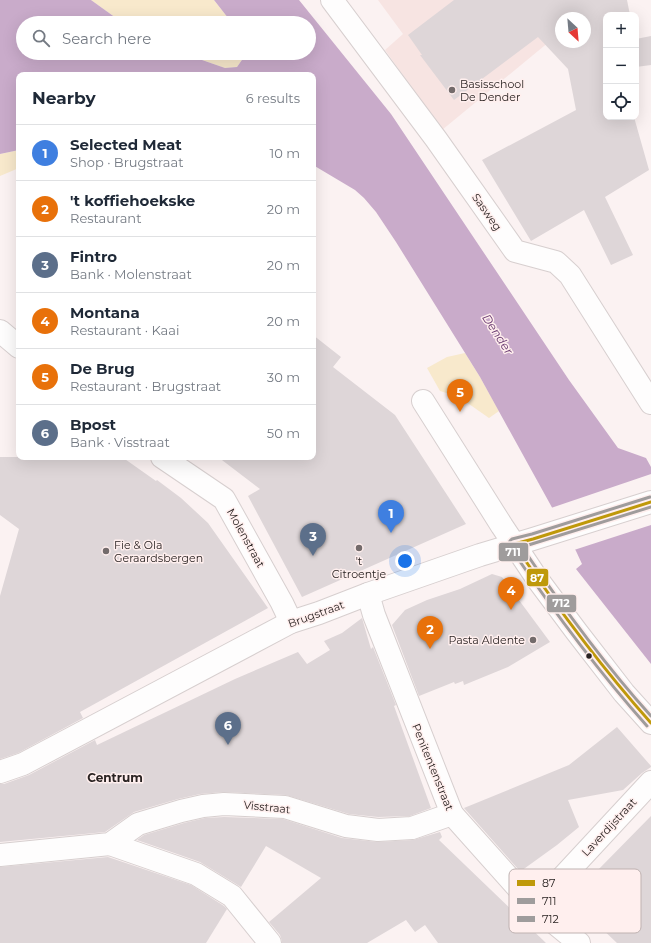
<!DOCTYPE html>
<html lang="en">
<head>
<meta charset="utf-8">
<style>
  :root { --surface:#fff; --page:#f2f2f3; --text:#1f2937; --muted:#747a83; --line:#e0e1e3; --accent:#2563eb }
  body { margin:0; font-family:Montserrat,sans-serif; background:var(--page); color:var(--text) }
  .controls { position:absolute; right:12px; top:12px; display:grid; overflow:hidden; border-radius:8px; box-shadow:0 4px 16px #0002 }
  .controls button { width:36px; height:36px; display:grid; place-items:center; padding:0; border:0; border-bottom:1px solid var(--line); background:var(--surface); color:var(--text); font:20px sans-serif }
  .compass { position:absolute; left:555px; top:12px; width:36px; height:36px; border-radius:50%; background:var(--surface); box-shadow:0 4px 16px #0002; rotate:154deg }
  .you { position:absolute; left:405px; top:561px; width:14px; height:14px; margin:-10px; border:3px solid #fff; border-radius:50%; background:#1a73e8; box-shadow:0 0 0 6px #1a73e833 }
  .badge { display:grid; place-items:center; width:26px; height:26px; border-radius:50%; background:var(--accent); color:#fff; font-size:13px; font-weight:700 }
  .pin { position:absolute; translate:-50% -33px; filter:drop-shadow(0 1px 2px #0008) }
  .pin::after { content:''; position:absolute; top:21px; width:14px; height:12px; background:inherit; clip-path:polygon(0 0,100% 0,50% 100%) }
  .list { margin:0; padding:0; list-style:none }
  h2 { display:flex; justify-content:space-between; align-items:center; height:52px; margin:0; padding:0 16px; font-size:17px }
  h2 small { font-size:13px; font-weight:400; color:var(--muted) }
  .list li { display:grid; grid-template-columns:26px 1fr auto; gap:12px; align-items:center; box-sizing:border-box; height:56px; padding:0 16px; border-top:1px solid var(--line) }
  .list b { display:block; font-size:15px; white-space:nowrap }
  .list p { margin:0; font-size:13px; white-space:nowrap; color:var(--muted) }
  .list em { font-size:13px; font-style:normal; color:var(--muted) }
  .icon { flex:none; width:22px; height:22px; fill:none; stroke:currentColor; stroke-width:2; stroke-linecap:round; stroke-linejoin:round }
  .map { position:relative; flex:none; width:651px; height:943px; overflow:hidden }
  .search { position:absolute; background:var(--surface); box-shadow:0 4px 16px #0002; left:16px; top:16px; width:300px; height:44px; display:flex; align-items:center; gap:10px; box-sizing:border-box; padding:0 14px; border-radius:22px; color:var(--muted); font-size:15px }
  .panel { position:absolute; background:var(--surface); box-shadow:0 4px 16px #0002; left:16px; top:72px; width:300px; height:388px; border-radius:8px }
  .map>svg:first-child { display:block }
  .built { fill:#f7e4e2 }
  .green { fill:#f8e9cc }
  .water { fill:#c9abca }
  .pier { fill:#fbf2f2 }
  .building { fill:#ded6d8; fill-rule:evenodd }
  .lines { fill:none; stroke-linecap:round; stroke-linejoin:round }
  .minor-casing { stroke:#d7cfcf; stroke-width:24 }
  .minor { stroke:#fefdfd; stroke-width:22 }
  .bus-1-casing { stroke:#ffefee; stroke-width:6 }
  .bus-2-casing { stroke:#ffefee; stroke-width:6 }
  .bus-3-casing { stroke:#ffefee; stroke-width:6 }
  .bus-1 { stroke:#bf990a; stroke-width:3 }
  .bus-2 { stroke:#9f9c9c; stroke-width:3 }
  .bus-3 { stroke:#9f9c9c; stroke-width:3 }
  .poi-dot { fill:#736b6b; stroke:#ffefee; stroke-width:1.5 }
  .bus-dot { fill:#2a2322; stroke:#ffefee; stroke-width:1.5 }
  .labels { text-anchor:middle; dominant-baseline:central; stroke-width:3; stroke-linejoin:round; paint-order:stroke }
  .poi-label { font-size:11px; fill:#2a2322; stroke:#ffefee; text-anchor:start }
  .street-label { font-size:11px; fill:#2a2322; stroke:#ffefee }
  .water-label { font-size:12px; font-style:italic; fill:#683870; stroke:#ffefee }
  .neighbourhood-label { font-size:12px; font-weight:bold; fill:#2a2322; stroke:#ffefee }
  .key { fill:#ffefee; stroke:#bfb2b1; stroke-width:1 }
  .key-label { font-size:11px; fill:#2a2322 }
  .line-badge { stroke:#ffefee; stroke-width:1.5 }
  .badge-label { font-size:11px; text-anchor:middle; font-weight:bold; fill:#fff }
</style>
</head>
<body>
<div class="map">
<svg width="651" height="943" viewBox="0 0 651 943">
  <rect width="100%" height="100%" fill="#fbf2f2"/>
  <path class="built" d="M378 0H604L606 15 585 18H561V32L442 130 385 50 403 34Z"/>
  <g class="green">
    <path d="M91 0H214L232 23H123Z"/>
    <path d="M182 53H245L244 57 237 67 225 68Z"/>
    <path d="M19 150V168L0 176V154Z"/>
    <path d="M465 353 480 377 499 411 489 418 459 397 440 391 427 368 447 357Z"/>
  </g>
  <path class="water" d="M0 0H91L123 23H23V53H182L225 68 237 67 244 57 245 53H309V23H232L214 0H299L391 114 569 380 618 448 646 458 651 467V664L576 569 582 564 576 551 480 377 396 242 376 212 364 198 355 190 313 165V75H19V150L0 154Z"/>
  <path class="pier" d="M651 474V525L574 550 551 508Z"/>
  <g class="building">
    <path d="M454 0H627L630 15H606V117H634L649 170 605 197 633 255 611 265 584 210 531 241 482 160 576 110 568 69 538 37 454 100 420 55H422L408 35ZM561 18H585V42H561Z"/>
    <path d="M651 36V65L636 67V39Z"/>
    <path d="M313 335 341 357 333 367 395 415 466 524 302 597 248 496 260 489 218 457H313Z"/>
    <path d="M0 457H122L156 481 157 480 181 498 208 523 268 608 80 712 83 718 18 753 0 759V596L19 529 0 515Z"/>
    <path d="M492 574 502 577 550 642 508 667 464 685 463 681 455 684 454 682 419 696 392 625 405 610 427 600 460 589Z"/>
    <path d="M362 618 371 649 373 647 396 705 394 706 431 808 410 816 378 817 349 814 286 795 223 792 200 794 178 799 134 812 105 832 0 842V784H4L29 775 95 740 97 745 235 679 298 652 307 664 330 650 324 641 342 633Z"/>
    <path d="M617 727 651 766V767L642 773 623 790 568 800 579 827 557 845 521 871 518 869 464 808 569 765Z"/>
    <path d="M651 816V943H617L597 924 573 908 571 896 596 870 597 871Z"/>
    <path d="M224 817 283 819 342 838 377 842 413 840 440 832 442 837 439 840 546 943H438L425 925 415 932 406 920 367 943H282V941L280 935 269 922 321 878 266 846 241 887 200 862 137 840 144 835 184 823 205 818Z"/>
    <path d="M108 857 191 885 224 906 227 909 206 943H0V867Z"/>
  </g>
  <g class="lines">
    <defs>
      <g id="minor">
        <path d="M332 0 436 139 515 251 556 262 570 275 651 403"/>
        <path d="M0 331 19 347"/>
        <path d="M423 401 502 526 538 580 576 631 624 693 651 723"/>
        <path d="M162 457 224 499 282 603 291 622"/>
        <path d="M368 594 374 615 452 814 535 907 579 943"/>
        <path d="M0 772 23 764 291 622 319 613 368 594 480 555 533 539 651 502"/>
        <path d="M110 844 196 874 232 896 270 943"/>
        <path d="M0 855 110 844 138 824 181 811 203 806 224 804 285 807 346 826 378 830 412 828 452 814"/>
        <path d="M535 907 651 782"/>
      </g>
    </defs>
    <use href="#minor" class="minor-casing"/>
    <use href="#minor" class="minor"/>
    <defs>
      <path id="bus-1" d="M651 502 533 539 514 544C556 606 601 667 651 723"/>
      <path id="bus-2" d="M647 726C597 670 552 609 510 547 508 544 509 541 512 539L532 534 650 497"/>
      <path id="bus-3" d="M651 507 522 547C561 605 604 664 651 716"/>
    </defs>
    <use href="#bus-1" class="bus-1-casing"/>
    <use href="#bus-2" class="bus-2-casing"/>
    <use href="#bus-3" class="bus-3-casing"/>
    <use href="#bus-1" class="bus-1"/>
    <use href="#bus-2" class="bus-2"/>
    <use href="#bus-3" class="bus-3"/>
  </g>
  <g class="poi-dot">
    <circle cx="452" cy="90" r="4"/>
    <circle cx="359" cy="548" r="4"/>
    <circle cx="106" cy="551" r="4"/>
    <circle cx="533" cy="640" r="4"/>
  </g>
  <circle class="bus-dot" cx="589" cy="656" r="3.5"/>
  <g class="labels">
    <g class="poi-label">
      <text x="460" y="84">Basisschool<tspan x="460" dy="13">De Dender</tspan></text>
      <text x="114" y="545">Fie &amp; Ola<tspan x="114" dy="13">Geraardsbergen</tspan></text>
      <text x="359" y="561" text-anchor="middle">'t<tspan x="359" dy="13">Citroentje</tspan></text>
      <text x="525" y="640" text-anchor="end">Pasta Aldente</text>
    </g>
    <g class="street-label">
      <text transform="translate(487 212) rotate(55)">Sasweg</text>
      <text transform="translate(246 538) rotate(61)">Molenstraat</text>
      <text transform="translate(316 614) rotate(-20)">Brugstraat</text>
      <text transform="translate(433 767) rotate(68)">Penitentenstraat</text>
      <text transform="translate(267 807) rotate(6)">Visstraat</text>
      <text transform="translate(609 827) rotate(-47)">Laverdijstraat</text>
    </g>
    <g class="water-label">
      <text transform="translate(498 334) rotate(57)">Dender</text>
    </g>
    <g class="neighbourhood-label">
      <text x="115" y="777">Centrum</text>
    </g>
  </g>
  <rect x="509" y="869" width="132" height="64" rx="6" class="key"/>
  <rect x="517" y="880" width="18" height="6" fill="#bf990a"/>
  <rect x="517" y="898" width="18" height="6" fill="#9f9c9c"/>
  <rect x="517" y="916" width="18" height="6" fill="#9f9c9c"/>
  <g class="key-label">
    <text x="542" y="887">87</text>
    <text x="542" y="905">711</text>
    <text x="542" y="923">712</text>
  </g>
  <g class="line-badge">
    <rect x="498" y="542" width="31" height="20" rx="4" fill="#9f9c9c"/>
    <rect x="526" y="568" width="23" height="19" rx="4" fill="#bf990a"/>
    <rect x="546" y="594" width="31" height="19" rx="4" fill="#9f9c9c"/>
  </g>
  <g class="badge-label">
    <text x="513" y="556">711</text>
    <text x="537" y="582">87</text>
    <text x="561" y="607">712</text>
  </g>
</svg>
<div class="controls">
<button>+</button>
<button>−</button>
<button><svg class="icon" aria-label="locate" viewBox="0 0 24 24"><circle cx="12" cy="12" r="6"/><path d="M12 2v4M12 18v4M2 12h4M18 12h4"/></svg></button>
</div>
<svg class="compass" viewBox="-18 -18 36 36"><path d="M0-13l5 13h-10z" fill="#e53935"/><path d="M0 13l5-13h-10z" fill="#747a83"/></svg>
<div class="you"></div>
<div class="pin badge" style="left:391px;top:533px;background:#3f7fe0">1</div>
<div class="pin badge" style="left:430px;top:649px;background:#e8710a">2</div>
<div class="pin badge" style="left:313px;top:556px;background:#5c6f8a">3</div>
<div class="pin badge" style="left:511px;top:610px;background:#e8710a">4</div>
<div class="pin badge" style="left:460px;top:412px;background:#e8710a">5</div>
<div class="pin badge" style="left:228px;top:745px;background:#5c6f8a">6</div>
<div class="search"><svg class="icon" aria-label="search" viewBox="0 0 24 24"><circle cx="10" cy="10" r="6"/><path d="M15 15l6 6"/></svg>Search here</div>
<section class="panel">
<h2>Nearby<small>6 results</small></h2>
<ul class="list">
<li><span class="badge" style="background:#3f7fe0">1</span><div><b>Selected Meat</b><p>Shop · Brugstraat</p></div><em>10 m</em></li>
<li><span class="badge" style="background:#e8710a">2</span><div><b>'t koffiehoekske</b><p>Restaurant</p></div><em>20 m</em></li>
<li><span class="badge" style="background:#5c6f8a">3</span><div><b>Fintro</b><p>Bank · Molenstraat</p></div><em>20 m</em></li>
<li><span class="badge" style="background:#e8710a">4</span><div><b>Montana</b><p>Restaurant · Kaai</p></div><em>20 m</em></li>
<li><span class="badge" style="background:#e8710a">5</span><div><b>De Brug</b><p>Restaurant · Brugstraat</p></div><em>30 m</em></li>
<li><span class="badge" style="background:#5c6f8a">6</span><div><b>Bpost</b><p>Bank · Visstraat</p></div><em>50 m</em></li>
</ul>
</section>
</div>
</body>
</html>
